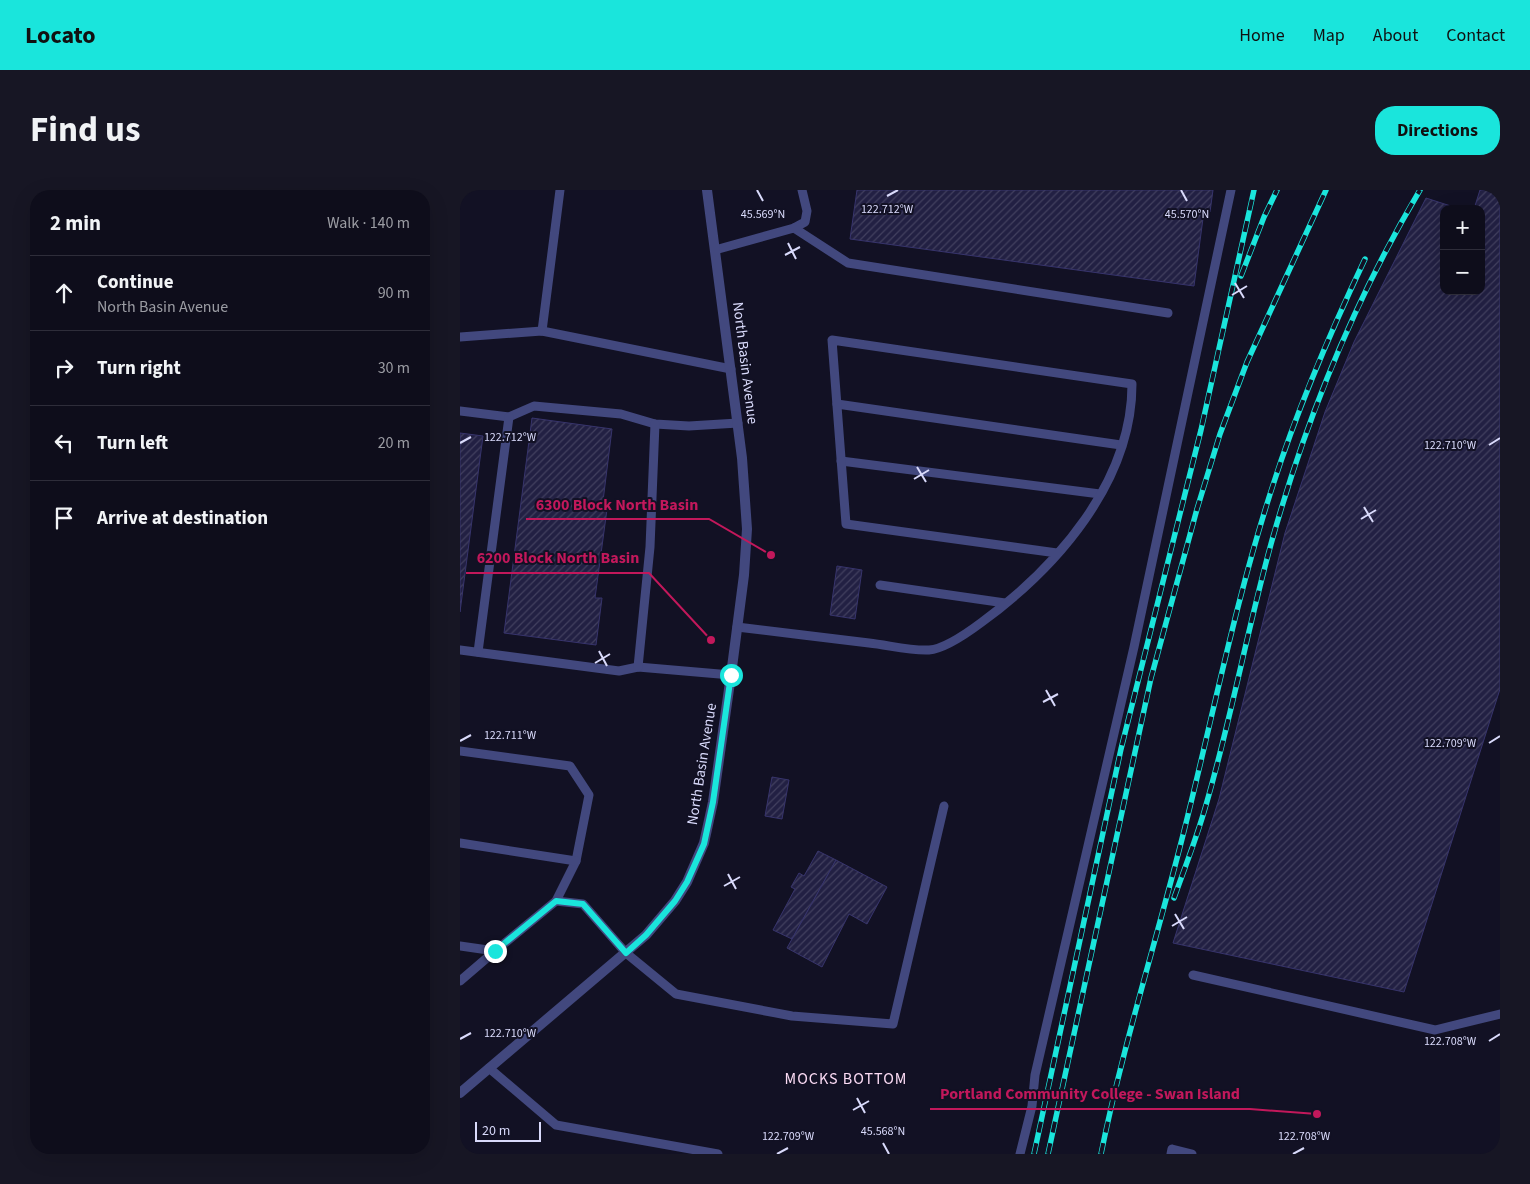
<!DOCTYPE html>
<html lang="en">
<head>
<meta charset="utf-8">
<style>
  :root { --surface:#0e0d1b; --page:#171624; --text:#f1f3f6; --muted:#9b9ca3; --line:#2e2d3a; --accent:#1ae5dc }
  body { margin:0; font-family:"Source Sans 3",sans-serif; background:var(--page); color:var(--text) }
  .controls { position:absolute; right:15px; top:15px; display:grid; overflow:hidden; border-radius:10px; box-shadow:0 5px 20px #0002 }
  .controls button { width:45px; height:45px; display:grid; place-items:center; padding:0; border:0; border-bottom:1px solid var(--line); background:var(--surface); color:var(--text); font:25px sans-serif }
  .scale { position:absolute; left:15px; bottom:12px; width:66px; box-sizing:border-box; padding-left:5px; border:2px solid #d9dafb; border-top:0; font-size:14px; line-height:18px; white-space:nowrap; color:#d9dafb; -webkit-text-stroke:4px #121124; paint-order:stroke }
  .stop { position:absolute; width:15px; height:15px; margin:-11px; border:4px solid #1ae5dc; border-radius:50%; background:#fff }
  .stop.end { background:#1ae5dc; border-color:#fff; box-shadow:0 1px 5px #0008 }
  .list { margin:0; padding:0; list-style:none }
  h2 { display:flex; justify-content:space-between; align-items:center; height:65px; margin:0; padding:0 20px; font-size:21px }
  h2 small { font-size:16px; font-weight:400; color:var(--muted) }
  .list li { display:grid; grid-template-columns:32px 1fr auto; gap:15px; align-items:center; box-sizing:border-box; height:75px; padding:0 20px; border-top:1px solid var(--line) }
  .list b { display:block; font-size:19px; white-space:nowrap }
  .list p { margin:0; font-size:16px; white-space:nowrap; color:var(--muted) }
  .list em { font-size:16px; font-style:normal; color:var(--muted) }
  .icon { flex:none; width:28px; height:28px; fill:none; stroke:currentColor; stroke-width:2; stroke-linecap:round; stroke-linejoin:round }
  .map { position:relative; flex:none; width:1040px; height:964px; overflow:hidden; border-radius:20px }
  header { display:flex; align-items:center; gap:30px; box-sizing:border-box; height:70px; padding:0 25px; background:var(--accent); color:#111 }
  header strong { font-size:24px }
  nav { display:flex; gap:28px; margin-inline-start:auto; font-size:18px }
  .intro { display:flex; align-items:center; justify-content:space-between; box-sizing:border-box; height:120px; padding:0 30px }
  h1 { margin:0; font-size:35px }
  .button { padding:12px 22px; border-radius:20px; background:var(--accent); color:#111; font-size:18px; font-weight:700 }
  main { display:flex; gap:30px; padding:0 30px }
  aside { flex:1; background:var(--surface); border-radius:20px; box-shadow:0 5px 20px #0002 }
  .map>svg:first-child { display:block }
  .building { fill:url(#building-hatch); stroke:#37346c }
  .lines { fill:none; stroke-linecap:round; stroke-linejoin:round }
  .service { stroke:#42487e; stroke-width:9 }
  .tertiary { stroke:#42487e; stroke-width:10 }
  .rail-casing { stroke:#1ae5dc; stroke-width:5.5 }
  .rail { stroke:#121124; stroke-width:4; stroke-dasharray:11; stroke-linecap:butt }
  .route { stroke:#1ae5dc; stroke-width:6 }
  .ticks { fill:none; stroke:#d9dafb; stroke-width:2 }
  .labels { text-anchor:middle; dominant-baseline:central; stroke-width:4; stroke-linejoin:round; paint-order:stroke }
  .street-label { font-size:15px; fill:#d9dafb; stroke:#121124 }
  .neighbourhood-label { font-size:16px; letter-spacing:1px; fill:#fbdbf4; stroke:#121124 }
  .ticks-label { font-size:12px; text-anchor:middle; fill:#d9dafb; stroke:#121124; stroke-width:4; stroke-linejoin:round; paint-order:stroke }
  .leader { fill:none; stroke:#c2185b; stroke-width:2 }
  .callout-dot { fill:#c2185b; stroke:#121124; stroke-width:2 }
  .callout-label { font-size:16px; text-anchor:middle; font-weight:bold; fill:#c2185b; stroke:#121124; stroke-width:4; stroke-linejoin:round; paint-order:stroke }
</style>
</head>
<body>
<header>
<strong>Locato</strong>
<nav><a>Home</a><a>Map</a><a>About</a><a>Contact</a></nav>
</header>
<div class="intro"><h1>Find us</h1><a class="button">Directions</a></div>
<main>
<aside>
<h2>2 min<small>Walk · 140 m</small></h2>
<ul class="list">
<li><svg class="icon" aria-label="ahead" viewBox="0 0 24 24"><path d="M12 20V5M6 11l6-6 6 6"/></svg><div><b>Continue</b><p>North Basin Avenue</p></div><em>90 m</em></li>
<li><svg class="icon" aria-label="right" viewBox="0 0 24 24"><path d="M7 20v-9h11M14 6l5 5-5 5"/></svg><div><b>Turn right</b></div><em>30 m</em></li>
<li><svg class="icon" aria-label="left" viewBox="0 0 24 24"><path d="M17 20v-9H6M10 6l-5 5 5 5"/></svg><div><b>Turn left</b></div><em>20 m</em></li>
<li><svg class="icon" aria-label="arrive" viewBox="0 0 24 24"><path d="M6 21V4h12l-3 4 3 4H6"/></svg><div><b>Arrive at destination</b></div></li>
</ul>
</aside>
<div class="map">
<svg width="1040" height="964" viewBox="0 0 1040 964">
  <defs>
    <pattern id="building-hatch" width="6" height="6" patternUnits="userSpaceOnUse" patternTransform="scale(1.25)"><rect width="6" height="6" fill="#222043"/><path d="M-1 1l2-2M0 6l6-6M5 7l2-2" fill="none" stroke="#42405f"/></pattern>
  </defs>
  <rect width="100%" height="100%" fill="#121124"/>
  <g class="building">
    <path d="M397 0H753L750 22 744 21 734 96 390 49Z"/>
    <path d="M1020 0H1040V499L944 802 713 753 759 609 825 343 865 222 894 152 966 8 1000 19H984V101H1021V19H1014Z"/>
    <path d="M72 228 152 239 143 311 148 312 135 408H142L136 455 44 443Z"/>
    <path d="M0 243 23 246 0 422Z"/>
    <path d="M377 376 402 380 395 429 370 425Z"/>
    <path d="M312 587 329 590 322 629 305 626Z"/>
    <path d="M358 661 376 670 332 749 313 740 335 699 331 697 339 683 344 686Z"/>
    <path d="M376 670 427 697 407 734 389 724 362 777 327 758Z"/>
  </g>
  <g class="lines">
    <g class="service">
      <path d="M334 38 388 73 708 123"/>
      <path d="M255 60 334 38 345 32 347 21 342 0"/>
      <path d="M82 141 100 0"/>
      <path d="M0 147 82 141 271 179"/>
      <path d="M377 214 661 255"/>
      <path d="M0 221 49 227 74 216 161 224 195 234 229 236 278 233"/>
      <path d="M381 271 640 304"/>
      <path d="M420 395 545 413"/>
      <path d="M277 437C321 442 365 448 409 453 428 455 450 461 469 460 484 459 510 441 522 432 597 377 672 292 672 194L372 150 386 334 597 363"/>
      <path d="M0 460 159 481 178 477 271 485"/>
      <path d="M18 462 49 227"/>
      <path d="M178 477 190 357 195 234"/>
      <path d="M0 561 110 576 129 605 116 671 96 711 123 714 166 763 216 804 332 826 433 834 484 616"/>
      <path d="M0 653 116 671"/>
      <path d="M0 756 35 761 0 791"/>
      <path d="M35 761 96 711"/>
      <path d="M733 785 975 840 1040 824"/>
      <path d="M29 878 96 935 258 964"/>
      <path d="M560 964 572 916 575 885 674 457 771 0"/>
      <path d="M711 964 712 959 732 964"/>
    </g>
    <path class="tertiary" d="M0 903 186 745 215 711 227 692 244 653 253 612 271 485 284 385 287 339 282 268 247 0"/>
    <defs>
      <g id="rail">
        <path d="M781 86 804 27 817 0"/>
        <path d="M714 708C725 677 737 647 746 615 771 529 787 441 811 354 845 232 895 109 960 0"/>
        <path d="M574 964 661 559 741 240 794 0"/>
        <path d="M588 964 691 488 737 319 760 244 787 172 866 0"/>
        <path d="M641 964C663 855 697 749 724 641 753 526 776 408 813 295 838 217 870 143 905 69"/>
      </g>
    </defs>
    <use href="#rail" class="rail-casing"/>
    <use href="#rail" class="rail"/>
  </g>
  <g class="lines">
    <path class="route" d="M35 761 96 711 123 714 166 763 186 745 215 711 227 692 244 654 253 612 271 485"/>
  </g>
  <path class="ticks" d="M297 0 303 11M721 0 727 11M427 6 438 0M328 53 336 69M325 65 340 57M775 93 784 108M772 105 787 96M0 253 11 247M1029 255 1040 248M457 277 466 292M454 289 469 280M904 317 913 332M901 329 916 320M139 461 147 476M135 473 150 464M586 500 595 516M583 512 598 504M0 551 11 545M1029 553 1040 546M268 684 276 699M264 696 280 687M715 724 724 739M712 736 727 727M0 849 11 843M1029 851 1040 844M397 908 405 923M393 920 409 911M423 953 429 964M317 964 328 958M833 964 844 958"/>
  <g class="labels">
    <g class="street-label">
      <text transform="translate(285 173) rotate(83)">North Basin Avenue</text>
      <text transform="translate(242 574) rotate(-81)">North Basin Avenue</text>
    </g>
    <g class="neighbourhood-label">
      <text x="386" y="889">MOCKS BOTTOM</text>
    </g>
  </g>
  <g class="ticks-label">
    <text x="427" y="23">122.712°W</text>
    <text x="303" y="28">45.569°N</text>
    <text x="727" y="28">45.570°N</text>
    <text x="50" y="251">122.712°W</text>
    <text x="990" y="259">122.710°W</text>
    <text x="50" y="549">122.711°W</text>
    <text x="990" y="557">122.709°W</text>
    <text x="50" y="847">122.710°W</text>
    <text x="990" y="855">122.708°W</text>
    <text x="423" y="945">45.568°N</text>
    <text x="328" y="950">122.709°W</text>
    <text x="844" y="950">122.708°W</text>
  </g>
  <path class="leader" d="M311 365L249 329H66M251 450L189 383H6M857 924L790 919H470"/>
  <g class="callout-dot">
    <circle cx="311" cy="365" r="5"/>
    <circle cx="251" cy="450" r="5"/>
    <circle cx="857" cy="924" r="5"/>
  </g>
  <g class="callout-label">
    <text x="157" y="320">6300 Block North Basin</text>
    <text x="98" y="373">6200 Block North Basin</text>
    <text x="630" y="909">Portland Community College - Swan Island</text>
  </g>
</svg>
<div class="controls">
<button>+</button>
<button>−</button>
</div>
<div class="scale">20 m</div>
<div class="stop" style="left:271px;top:485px"></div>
<div class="stop end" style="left:35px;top:761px"></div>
</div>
</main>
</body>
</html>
